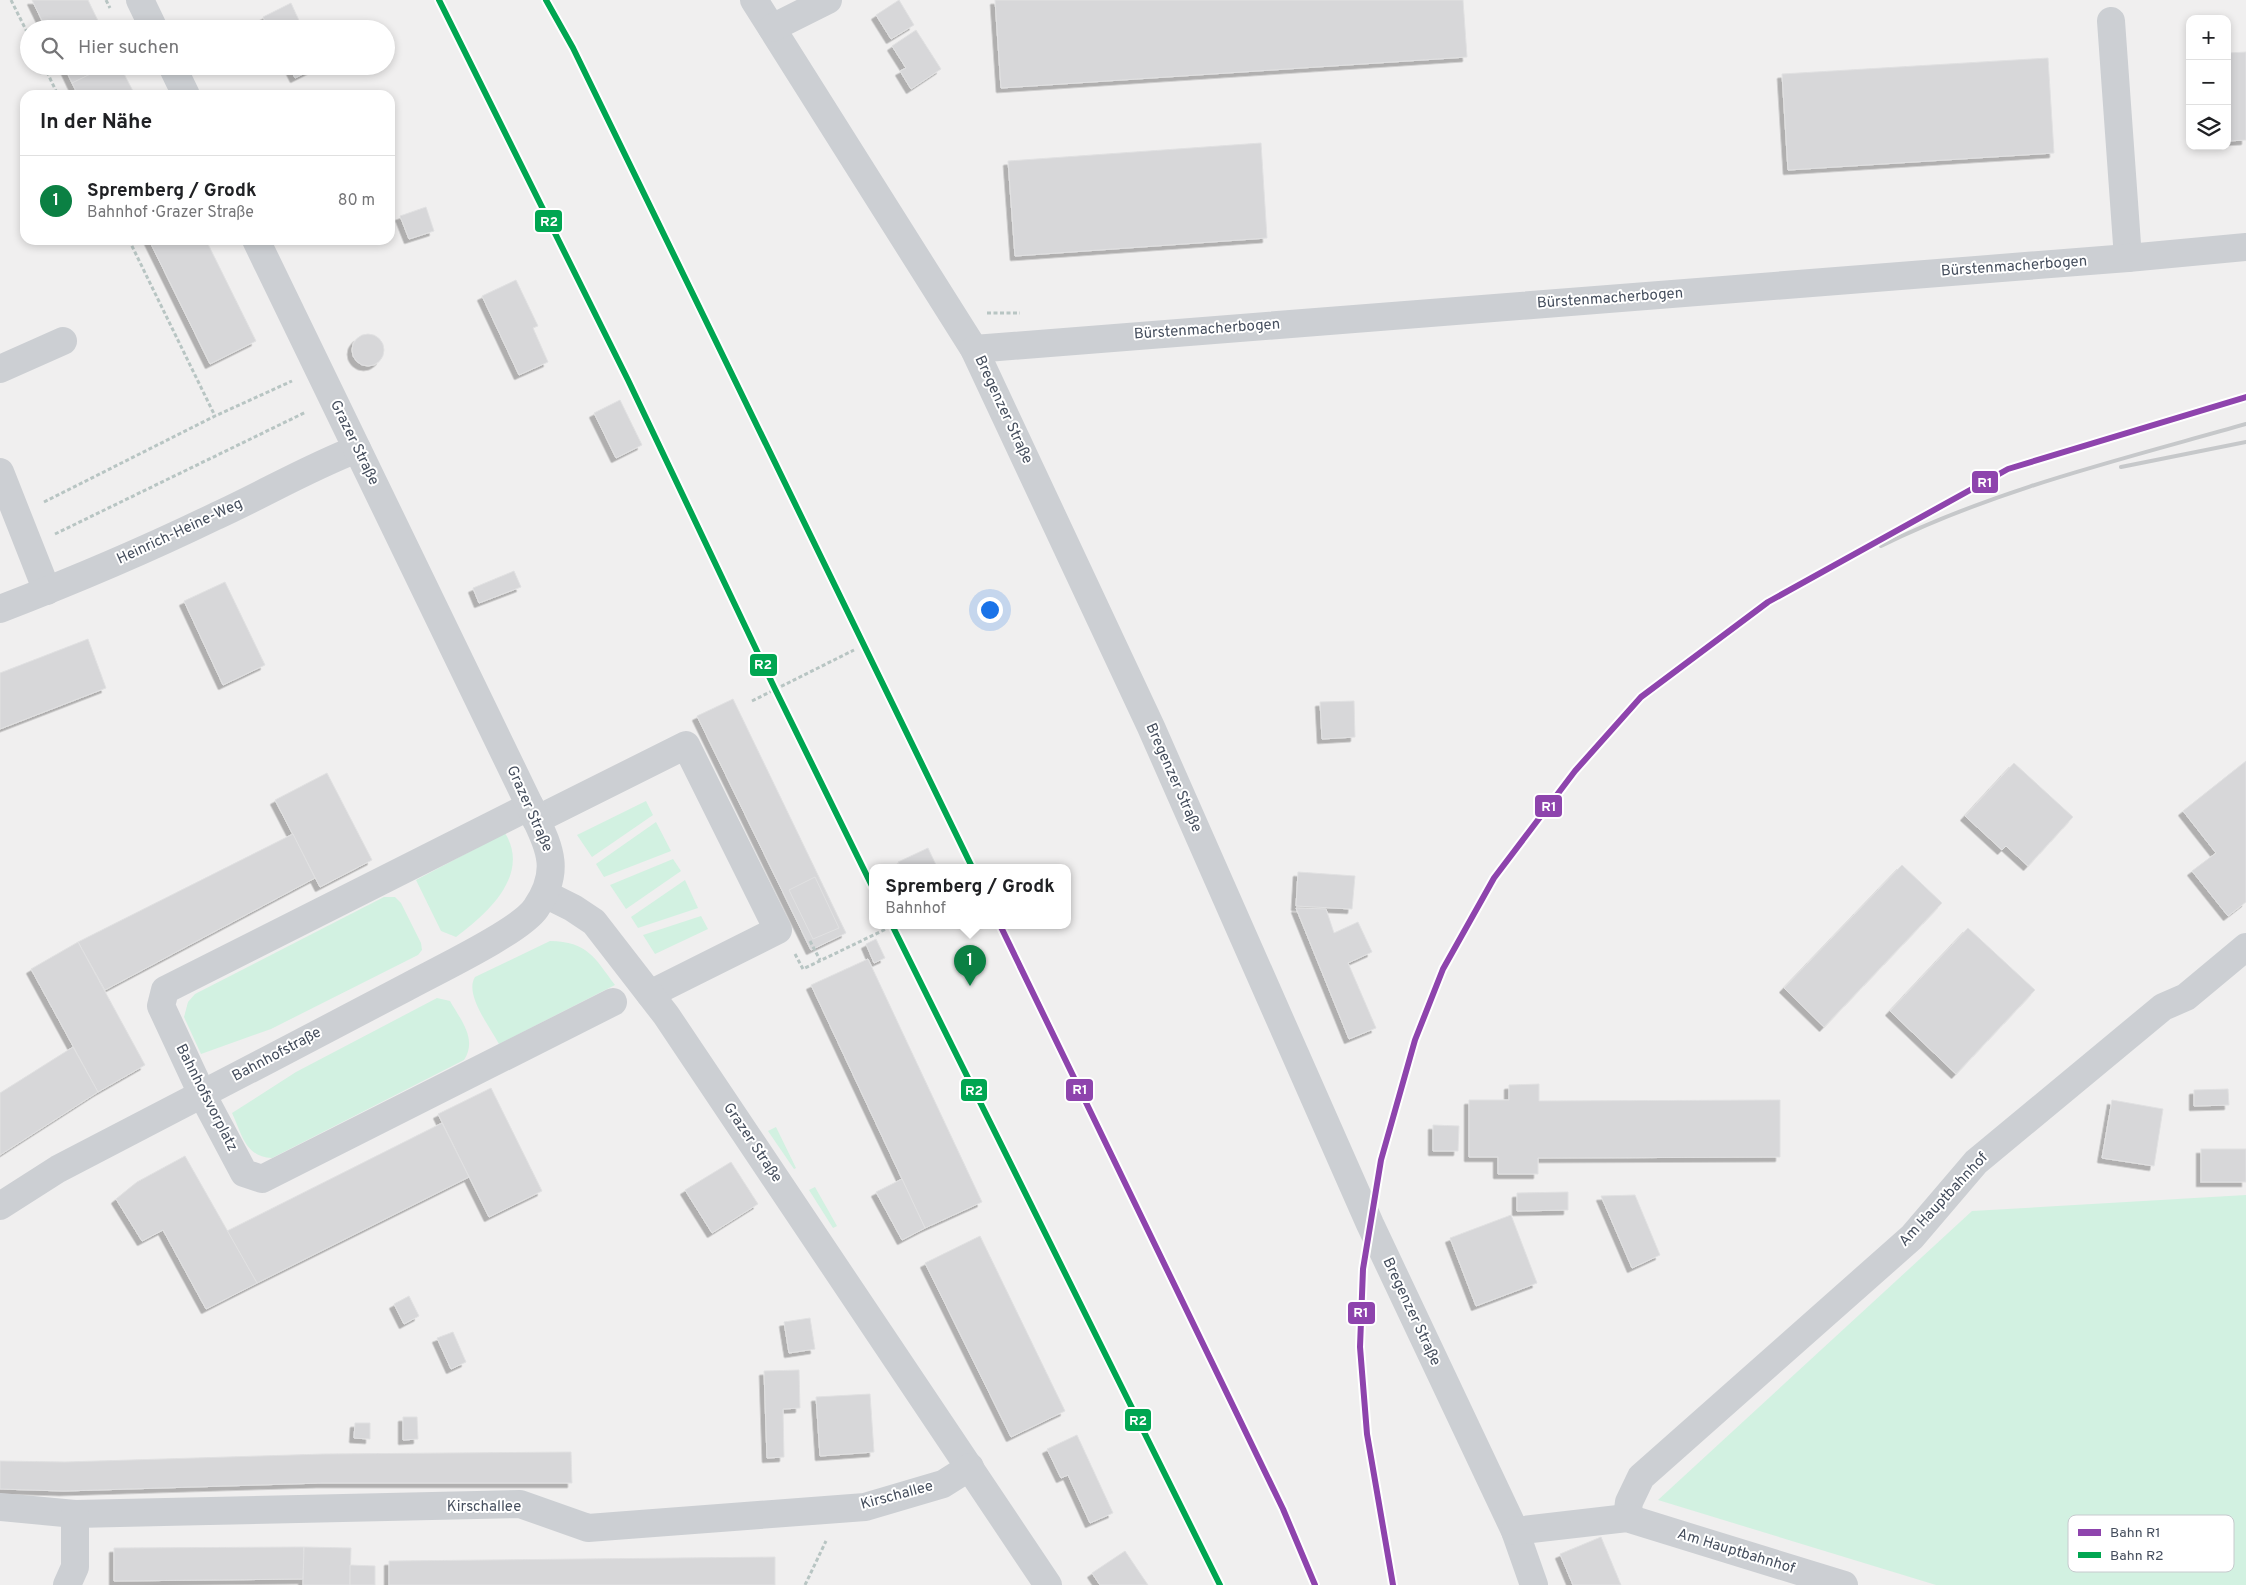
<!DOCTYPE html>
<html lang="de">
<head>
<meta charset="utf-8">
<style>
  :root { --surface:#fff; --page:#f6f6f6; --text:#202124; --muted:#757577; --line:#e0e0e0; --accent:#0b8043 }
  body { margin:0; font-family:Overpass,sans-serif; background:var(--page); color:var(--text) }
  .controls { position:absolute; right:15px; top:15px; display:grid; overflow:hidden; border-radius:10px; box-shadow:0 2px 8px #0003 }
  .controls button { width:45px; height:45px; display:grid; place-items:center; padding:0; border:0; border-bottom:1px solid var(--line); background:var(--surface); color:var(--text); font:25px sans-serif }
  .you { position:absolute; left:989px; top:609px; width:18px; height:18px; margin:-12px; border:4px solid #fff; border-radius:50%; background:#1a73e8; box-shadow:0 0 0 8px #1a73e833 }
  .badge { display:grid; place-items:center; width:32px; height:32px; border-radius:50%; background:var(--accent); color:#fff; font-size:16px; font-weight:700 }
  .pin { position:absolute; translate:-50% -41px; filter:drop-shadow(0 1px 2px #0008) }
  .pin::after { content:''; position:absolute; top:26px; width:18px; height:15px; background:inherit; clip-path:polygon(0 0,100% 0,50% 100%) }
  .popup { position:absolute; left:869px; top:864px; width:202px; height:65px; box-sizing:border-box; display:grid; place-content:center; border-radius:10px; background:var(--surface); filter:drop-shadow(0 1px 4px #0005); font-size:16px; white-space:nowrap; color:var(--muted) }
  .popup b { font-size:19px; color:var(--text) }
  .popup::after { content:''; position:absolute; left:50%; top:100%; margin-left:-10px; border:10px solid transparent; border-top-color:var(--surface) }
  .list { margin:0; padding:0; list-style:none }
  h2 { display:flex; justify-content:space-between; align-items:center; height:65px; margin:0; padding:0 20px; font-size:21px }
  h2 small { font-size:16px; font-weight:400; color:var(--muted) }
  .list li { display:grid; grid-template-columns:32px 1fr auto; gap:15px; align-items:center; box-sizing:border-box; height:90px; padding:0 20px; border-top:1px solid var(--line) }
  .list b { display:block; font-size:19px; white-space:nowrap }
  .list p { margin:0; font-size:16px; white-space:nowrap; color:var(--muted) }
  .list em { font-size:16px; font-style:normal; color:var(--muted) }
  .icon { flex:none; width:28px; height:28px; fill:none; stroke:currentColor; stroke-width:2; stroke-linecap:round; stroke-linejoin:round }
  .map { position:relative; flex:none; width:2246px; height:1585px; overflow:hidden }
  .search { position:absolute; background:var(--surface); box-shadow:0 2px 8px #0003; left:20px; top:20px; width:375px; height:55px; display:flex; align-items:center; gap:12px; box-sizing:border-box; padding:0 18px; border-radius:28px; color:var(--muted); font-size:19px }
  .panel { position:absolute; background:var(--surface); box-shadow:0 2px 8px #0003; left:20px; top:90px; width:375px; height:155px; border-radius:15px }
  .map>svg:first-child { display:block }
  .green { fill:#d2f1e1 }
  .building { fill:#d7d7d9; stroke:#e1e1e2; filter:url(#shadow) }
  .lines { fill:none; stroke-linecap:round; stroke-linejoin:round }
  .path { stroke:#b8c5c3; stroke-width:3; stroke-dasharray:4 2.5; stroke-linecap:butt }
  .minor { stroke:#cccfd3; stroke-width:28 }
  .rail { stroke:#c6c8ca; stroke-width:4 }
  .rail-1-casing { stroke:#fff; stroke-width:10 }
  .rail-2-casing { stroke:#fff; stroke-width:10 }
  .rail-1 { stroke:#8e44ad; stroke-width:6 }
  .rail-2 { stroke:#00a651; stroke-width:6 }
  .labels { text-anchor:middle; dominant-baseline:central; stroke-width:4; stroke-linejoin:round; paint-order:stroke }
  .street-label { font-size:15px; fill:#454e5d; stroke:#fff }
  .key { fill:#fff; stroke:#c7cace; stroke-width:1 }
  .key-label { font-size:14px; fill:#454e5d }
  .line-badge { stroke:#fff; stroke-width:2 }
  .badge-label { font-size:14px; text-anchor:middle; font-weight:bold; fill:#fff }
</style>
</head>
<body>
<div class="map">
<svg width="2246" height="1585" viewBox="0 0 2246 1585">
  <defs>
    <filter id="shadow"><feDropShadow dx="-4.5" dy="4.5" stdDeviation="0" flood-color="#0004"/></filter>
  </defs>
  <rect width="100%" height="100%" fill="#f0efef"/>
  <g class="green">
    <path d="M646 801 653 815 592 857 577 835Z"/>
    <path d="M656 822 671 851 604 877 596 864Z"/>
    <path d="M505 833C531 875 487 914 456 937L441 931 416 880Z"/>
    <path d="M673 859 681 871 626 909 610 885Z"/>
    <path d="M685 880 698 908 638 928 631 917Z"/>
    <path d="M384 897H395L401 903 421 943 422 950 418 955 271 1029 201 1054 184 1017 188 1002 195 994Z"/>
    <path d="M701 916 708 929 655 954 643 935Z"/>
    <path d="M550 941C588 942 594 957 615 985L499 1044C490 1027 464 994 475 977Z"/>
    <path d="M437 998 450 1001C460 1019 478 1039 464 1060L272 1158C245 1157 242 1134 232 1113L296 1072Z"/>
    <path d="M776 1127 796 1168 794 1169 768 1131Z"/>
    <path d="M815 1187 837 1226 833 1228 809 1190Z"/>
    <path d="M2246 1195V1585H1936L1658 1500 1972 1211Z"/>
  </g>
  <g class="building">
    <path d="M32 0H88L102 29H46Z"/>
    <path d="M899 0 914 25 891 39 876 15Z"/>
    <path d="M995 0H1463L1467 57 1001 88Z"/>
    <path d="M291 3 302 27 298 29H269L263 17Z"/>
    <path d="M916 30 941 69 911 89 900 71 906 68 892 46Z"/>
    <path d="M2246 52V140L2227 141V53Z"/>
    <path d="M2048 58 2054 153 1788 170 1782 74Z"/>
    <path d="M64 66H107L72 83Z"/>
    <path d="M107 66H120L135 95H78L72 83Z"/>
    <path d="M289 66H319L295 78Z"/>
    <path d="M1261 143 1267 238 1015 256 1008 161Z"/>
    <path d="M426 207 434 231 409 239 400 216Z"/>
    <path d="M149 240H206L256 341 210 364Z"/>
    <path d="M516 280 538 326 533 328 548 362 519 375 482 296Z"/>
    <circle cx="368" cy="350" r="16"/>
    <path d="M620 400 642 445 616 458 594 413Z"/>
    <path d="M514 571 521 587 479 603 473 588Z"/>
    <path d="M225 582 265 665 223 685 184 601Z"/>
    <path d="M88 639 106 688 0 729V673Z"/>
    <path d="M733 699 846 933 811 950 697 716Z"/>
    <path d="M1354 701 1355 737 1322 739 1320 702Z"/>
    <path d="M2246 761V902L2228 916 2192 871 2216 853 2183 811Z"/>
    <path d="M2014 763 2073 817 2028 866 2006 846 2002 850 1965 816Z"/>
    <path d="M327 773 372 860 320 887 275 800Z"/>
    <path d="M293 834 315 878 105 990 78 942Z"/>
    <path d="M928 848 937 867H901L898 862Z"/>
    <path d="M1902 865 1942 903 1824 1027 1784 988Z"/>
    <path d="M1298 872 1355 876 1352 909 1296 906Z"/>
    <path d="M815 877 839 928 813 939 789 890Z"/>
    <path d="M1296 908 1326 909 1334 933 1358 922 1372 952 1348 963 1376 1028 1349 1039Z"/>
    <path d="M1968 928 2035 990 1956 1074 1890 1011Z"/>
    <path d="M876 939 885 958 874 963 866 944Z"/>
    <path d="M78 942 145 1065 98 1092 31 969Z"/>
    <path d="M868 959 982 1202 925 1228 811 985Z"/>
    <path d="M73 1047 98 1092 0 1155V1093Z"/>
    <path d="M1539 1084V1101L1780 1100V1157L1538 1158V1174H1498V1157H1469V1100H1509V1085Z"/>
    <path d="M491 1088 542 1191 489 1217 438 1114Z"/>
    <path d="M2228 1089 2229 1105 2194 1106V1090Z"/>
    <path d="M2112 1100 2163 1109 2154 1166 2102 1158Z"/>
    <path d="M442 1123 469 1177 257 1283 227 1231Z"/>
    <path d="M1433 1125 1459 1126 1458 1151H1433Z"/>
    <rect x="2201" y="1149" width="45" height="33"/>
    <path d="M185 1156 257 1283 206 1309 163 1230 142 1241 116 1199 137 1182Z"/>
    <path d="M731 1162 758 1204 712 1233 685 1190Z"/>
    <path d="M902 1179 925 1228 902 1240 876 1192Z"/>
    <path d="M1568 1192V1210L1517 1211V1193Z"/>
    <path d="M1635 1195 1660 1255 1632 1268 1601 1196Z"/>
    <path d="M1511 1215 1537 1283 1476 1306 1450 1238Z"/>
    <path d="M980 1236 1065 1411 1011 1437 925 1263Z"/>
    <path d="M409 1296 419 1316 404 1324 394 1304Z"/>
    <path d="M810 1318 815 1349 789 1353 784 1322Z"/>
    <path d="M453 1332 466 1362 451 1369 437 1338Z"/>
    <path d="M799 1370 800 1408 783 1409 784 1457 767 1458 764 1371Z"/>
    <path d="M870 1394 874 1452 820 1456 816 1397Z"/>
    <path d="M403 1417H417L418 1439 403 1440Z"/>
    <path d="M355 1423H370V1439L354 1438Z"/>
    <path d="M1077 1435 1113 1513 1090 1523 1068 1475 1061 1478 1047 1449Z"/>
    <path d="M571 1452 572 1483H321L64 1491 0 1489V1461L65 1462 324 1454Z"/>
    <path d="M1601 1537 1621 1585H1573L1560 1554Z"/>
    <path d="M304 1547 303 1579 114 1581V1548Z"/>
    <path d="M304 1547 351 1548 350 1585H303Z"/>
    <path d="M1125 1551 1148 1585H1100L1092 1573Z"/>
    <path d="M775 1557V1585H389V1561Z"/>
    <path d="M350 1565 375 1566V1585H350Z"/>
  </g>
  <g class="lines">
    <g class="path">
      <path d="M11 0 29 36"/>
      <path d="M106 0 110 8"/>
      <path d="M44 66 58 95"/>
      <path d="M129 240 215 416"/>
      <path d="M987 313H1020"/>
      <path d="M44 502 215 416 292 381"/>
      <path d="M55 534 306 412"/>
      <path d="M752 701 854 650"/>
      <path d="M810 941 820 960"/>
      <path d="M795 954 803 969 886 929"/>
      <path d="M805 1585 826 1541"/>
    </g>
    <g class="minor">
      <path d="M140 0 154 29"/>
      <path d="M754 0 974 349 1151 727 1370 1224 1515 1531 1534 1585"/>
      <path d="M2111 21 2128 258"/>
      <path d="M772 28 828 0"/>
      <path d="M172 66 186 95"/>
      <path d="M974 349 2128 258 2246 247"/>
      <path d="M0 369 63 341"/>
      <path d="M0 472 47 591"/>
      <path d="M0 609C73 581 146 550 216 516 264 494 308 468 357 449"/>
      <path d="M530 806 165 990 161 1006 202 1094 244 1173 262 1179 613 1002"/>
      <path d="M536 820 686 745 778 930 650 994"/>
      <path d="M545 894 573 908 594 922 666 1015 1048 1585"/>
      <path d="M0 1206 58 1169C174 1109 291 1048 407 987 434 972 521 931 536 908 563 868 548 846 530 806L256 240"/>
      <path d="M0 1507 75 1514 520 1504 588 1528 865 1507 943 1484 970 1467"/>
      <path d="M1627 1518 1629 1502 1641 1477 1912 1237 1976 1162 2163 1007 2186 997 2246 947"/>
      <path d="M1515 1531 1627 1518 1844 1585"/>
      <path d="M67 1585 75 1567V1514"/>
    </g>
    <g class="rail">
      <path d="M2121 467 2246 442"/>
      <path d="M1881 546C1996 489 2123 459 2246 424"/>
      <path d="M1393 1585 1367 1434 1360 1347 1363 1269 1381 1160 1415 1040 1443 969 1494 878 1575 771 1641 697 1768 602 2008 469 2246 397"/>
    </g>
    <defs>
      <g id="rail-1">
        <path d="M1000 925 1283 1509 1315 1585"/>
        <path d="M1393 1585 1367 1434 1360 1347 1363 1269 1381 1160 1415 1040 1443 969 1494 878 1575 771 1641 697 1768 602 2008 469 2246 397"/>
      </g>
      <g id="rail-2">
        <path d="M439 0 628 380 775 689 872 886"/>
        <path d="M546 0 573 48 972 867"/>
        <path d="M892 925 1220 1585"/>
      </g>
    </defs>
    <use href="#rail-1" class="rail-1-casing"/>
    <use href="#rail-2" class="rail-2-casing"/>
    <use href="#rail-1" class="rail-1"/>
    <use href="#rail-2" class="rail-2"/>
  </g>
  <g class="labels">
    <g class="street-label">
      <text transform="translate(2014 267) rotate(-4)">Bürstenmacherbogen</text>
      <text transform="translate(1610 299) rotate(-4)">Bürstenmacherbogen</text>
      <text transform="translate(1207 330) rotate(-4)">Bürstenmacherbogen</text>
      <text transform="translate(1003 410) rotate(65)">Bregenzer Straße</text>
      <text transform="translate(354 443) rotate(64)">Grazer Straße</text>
      <text transform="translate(180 532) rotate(-25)">Heinrich-Heine-Weg</text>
      <text transform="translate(1173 778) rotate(66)">Bregenzer Straße</text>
      <text transform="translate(529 809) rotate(66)">Grazer Straße</text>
      <text transform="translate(277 1055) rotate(-28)">Bahnhofstraße</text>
      <text transform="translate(206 1098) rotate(63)">Bahnhofsvorplatz</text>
      <text transform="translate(752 1143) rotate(56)">Grazer Straße</text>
      <text transform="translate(1944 1200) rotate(-47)">Am Hauptbahnhof</text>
      <text transform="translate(1411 1312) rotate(65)">Bregenzer Straße</text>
      <text transform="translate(897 1496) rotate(-15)">Kirschallee</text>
      <text x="484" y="1507">Kirschallee</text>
      <text transform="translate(1736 1552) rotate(17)">Am Hauptbahnhof</text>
    </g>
  </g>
  <rect x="2068" y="1515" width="166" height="57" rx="8" class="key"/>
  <rect x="2078" y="1529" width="23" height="7" fill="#8e44ad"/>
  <rect x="2078" y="1552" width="23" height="6" fill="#00a651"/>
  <g class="key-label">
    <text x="2110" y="1537">Bahn R1</text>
    <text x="2110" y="1560">Bahn R2</text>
  </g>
  <g class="line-badge">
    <rect x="534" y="209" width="29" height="24" rx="5" fill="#00a651"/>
    <rect x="1971" y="470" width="28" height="24" rx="5" fill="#8e44ad"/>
    <rect x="749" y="653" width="29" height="24" rx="5" fill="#00a651"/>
    <rect x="1534" y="794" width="29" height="24" rx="5" fill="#8e44ad"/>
    <rect x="1065" y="1078" width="29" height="24" rx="5" fill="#8e44ad"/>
    <rect x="960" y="1078" width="28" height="24" rx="5" fill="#00a651"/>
    <rect x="1347" y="1301" width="29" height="24" rx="5" fill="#8e44ad"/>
    <rect x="1124" y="1408" width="28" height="24" rx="5" fill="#00a651"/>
  </g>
  <g class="badge-label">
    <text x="549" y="226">R2</text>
    <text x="1985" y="487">R1</text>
    <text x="763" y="669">R2</text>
    <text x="1549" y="811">R1</text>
    <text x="1080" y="1094">R1</text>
    <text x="974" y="1095">R2</text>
    <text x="1361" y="1317">R1</text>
    <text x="1138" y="1425">R2</text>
  </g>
</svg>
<div class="controls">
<button>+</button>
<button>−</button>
<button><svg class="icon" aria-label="layers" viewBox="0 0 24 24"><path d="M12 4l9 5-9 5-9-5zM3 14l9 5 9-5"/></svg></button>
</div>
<div class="you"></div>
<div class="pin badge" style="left:970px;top:986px">1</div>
<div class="popup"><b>Spremberg / Grodk</b>Bahnhof</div>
<div class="search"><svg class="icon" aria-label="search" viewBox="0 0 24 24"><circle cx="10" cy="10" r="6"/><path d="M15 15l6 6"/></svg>Hier suchen</div>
<section class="panel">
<h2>In der Nähe<small></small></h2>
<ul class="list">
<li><span class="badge">1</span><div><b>Spremberg / Grodk</b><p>Bahnhof · Grazer Straße</p></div><em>80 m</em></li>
</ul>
</section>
</div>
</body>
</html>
